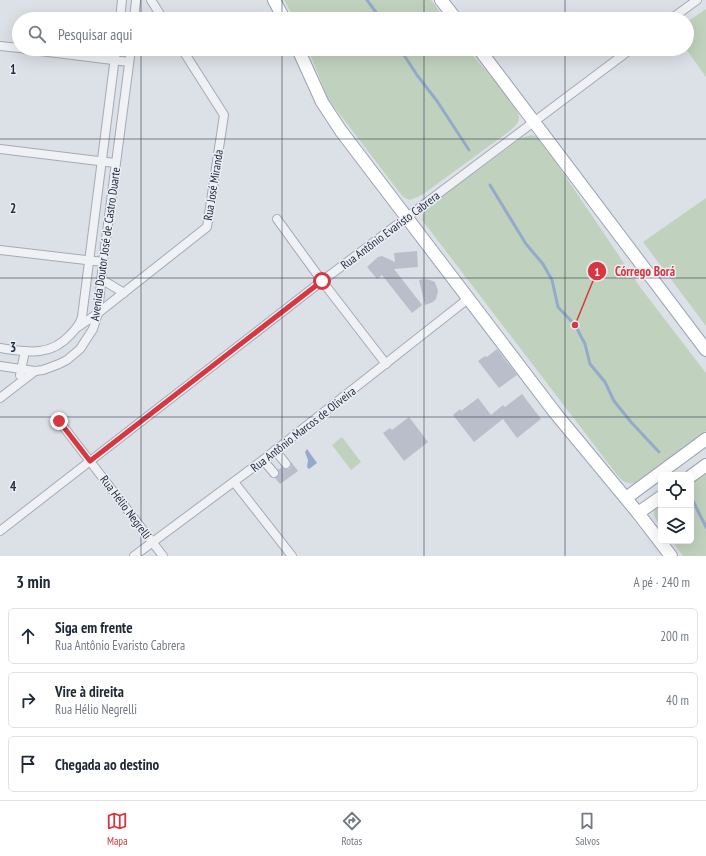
<!DOCTYPE html>
<html lang="pt">
<head>
<meta charset="utf-8">
<style>
  :root { --surface:#fff; --page:#f2f2f3; --text:#1f2937; --muted:#747a83; --line:#e0e1e3; --accent:#d73741 }
  body { margin:0; font-family:"PT Sans Narrow",sans-serif; background:var(--page); color:var(--text) }
  .controls { position:absolute; right:12px; bottom:12px; display:grid; overflow:hidden; border-radius:6px; box-shadow:0 4px 16px #0002 }
  .controls button { width:36px; height:36px; display:grid; place-items:center; padding:0; border:0; border-bottom:1px solid var(--line); background:var(--surface); color:var(--text); font:20px sans-serif }
  .stop { position:absolute; width:12px; height:12px; margin:-9px; border:3px solid #d73741; border-radius:50%; background:#fff }
  .stop.end { background:#d73741; border-color:#fff; box-shadow:0 1px 4px #0008 }
  .list { margin:0; padding:0; list-style:none }
  h2 { display:flex; justify-content:space-between; align-items:center; height:52px; margin:0; padding:0 16px; font-size:17px }
  h2 small { font-size:13px; font-weight:400; color:var(--muted) }
  .list li { display:grid; grid-template-columns:26px 1fr auto; gap:12px; align-items:center; box-sizing:border-box; height:56px; margin:0 8px 8px; padding:0 8px; border:1px solid var(--line); border-radius:6px }
  .list b { display:block; font-size:15px; white-space:nowrap }
  .list p { margin:0; font-size:13px; white-space:nowrap; color:var(--muted) }
  .list em { font-size:13px; font-style:normal; color:var(--muted) }
  .icon { flex:none; width:22px; height:22px; fill:none; stroke:currentColor; stroke-width:2; stroke-linecap:round; stroke-linejoin:round }
  .map { position:relative; flex:none; width:706px; height:556px; overflow:hidden }
  .search { position:absolute; background:var(--surface); box-shadow:0 4px 16px #0002; left:12px; right:12px; top:12px; height:44px; display:flex; align-items:center; gap:10px; box-sizing:border-box; padding:0 14px; border-radius:22px; color:var(--muted); font-size:15px }
  .sheet { height:244px; background:var(--surface) }
  nav { display:flex; justify-content:space-around; align-items:center; box-sizing:border-box; height:56px; border-top:1px solid var(--line); background:var(--surface); font-size:11px; color:var(--muted) }
  nav a { display:grid; justify-items:center; gap:2px }
  nav .on { color:var(--accent) }
  .map>svg:first-child { display:block }
  .green { fill:#c0d2bd }
  .water { fill:#94aaca }
  .lines { fill:none; stroke-linecap:round; stroke-linejoin:round }
  .stream { stroke:#94aaca; stroke-width:3 }
  .building { fill:#b9beca }
  .minor-casing { stroke:#a5aab5; stroke-width:10 }
  .primary-casing { stroke:#9ba3b4; stroke-width:14 }
  .minor { stroke:#eff1f5; stroke-width:8 }
  .primary { stroke:#fff; stroke-width:12 }
  .route { stroke:#d73741; stroke-width:5 }
  .grid { fill:none; stroke:#252c3f; stroke-width:1; stroke-opacity:0.55 }
  .labels { text-anchor:middle; dominant-baseline:central; stroke-width:3; stroke-linejoin:round; paint-order:stroke }
  .street-label { font-size:12px; fill:#252c3f; stroke:#ebeff5 }
  .grid-label { font-size:13px; text-anchor:middle; font-weight:bold; fill:#252c3f; stroke:#ebeff5; stroke-width:3; stroke-linejoin:round; paint-order:stroke }
  .leader { fill:none; stroke:#d73741; stroke-width:1.5 }
  .callout-dot { fill:#d73741; stroke:#ebeff5; stroke-width:1.5 }
  .mark-label { font-size:12px; text-anchor:middle; font-weight:bold; fill:#fff }
  .callout-label { font-size:13px; text-anchor:middle; font-weight:bold; fill:#d73741; stroke:#ebeff5; stroke-width:3; stroke-linejoin:round; paint-order:stroke }
</style>
</head>
<body>
<div class="map">
<svg width="706" height="556" viewBox="0 0 706 556">
  <rect width="100%" height="100%" fill="#dce0e7"/>
  <g class="green">
    <path d="M284 0H431L445 19H295Z"/>
    <path d="M706 9V77L686 49H687V22Z"/>
    <path d="M308 49H467C477 61 518 104 519 117 519 123 515 126 511 130L422 195 410 200 403 197 328 99Z"/>
    <path d="M532 135 537 137 541 140 640 287 706 373V431L634 483C627 484 623 482 618 476L422 220 423 214 429 206 521 138Z"/>
    <path d="M706 198V326L643 242Z"/>
    <path d="M342 437 361 462 351 470 332 445Z"/>
    <path d="M706 468V556H683L672 541H691V479Z"/>
    <path d="M661 501V527C654 517 650 510 661 501Z"/>
  </g>
  <path class="water" d="M307 449 317 463 309 469 307 467 308 460 305 452Z"/>
  <g class="lines">
    <g class="stream">
      <path d="M367 0 381 19"/>
      <path d="M400 49 417 75 437 101 469 150"/>
      <path d="M490 185 526 244 543 264 552 280 558 307 575 325 585 344 590 364 605 382 614 401 631 422 659 452"/>
      <path d="M693 501 706 527"/>
    </g>
  </g>
  <g class="building">
    <path d="M417 251 418 267 394 269 422 305 412 313 382 275 377 279 367 267 378 257 382 256 395 262 394 253Z"/>
    <path d="M424 279 430 280 435 282 438 291 436 299 433 302 425 305 419 280Z"/>
    <path d="M497 349 517 375 499 388 478 361 485 356 487 357Z"/>
    <path d="M522 394 541 419 517 438 503 419 474 442 453 415 460 409 461 411 478 398 491 415 503 405 505 407Z"/>
    <path d="M409 417 428 442 404 461 383 433 390 428 392 430Z"/>
    <path d="M291 462 298 471 280 484 275 478 279 474 278 470 282 467 284 469H289L291 466Z"/>
  </g>
  <g class="lines">
    <defs>
      <g id="minor">
        <path d="M151 0 163 19"/>
        <path d="M120 19 122 0"/>
        <path d="M134 19 136 0"/>
        <path d="M671 19 697 0"/>
        <path d="M0 46 19 48"/>
        <path d="M24 49 129 62"/>
        <path d="M0 149 115 163"/>
        <path d="M277 219 322 281 386 364"/>
        <path d="M0 250 103 262"/>
        <path d="M101 279 124 293"/>
        <path d="M78 327 98 313 207 227 224 115 182 49"/>
        <path d="M0 348C27 352 50 357 70 335 76 329 80 324 82 317L116 49"/>
        <path d="M0 366 35 371 43 370 59 364 67 360 80 349 93 329 98 313 103 262 131 49"/>
        <path d="M20 375 25 351"/>
        <path d="M0 398 35 371"/>
        <path d="M59 421 163 556"/>
        <path d="M275 450 286 464"/>
        <path d="M263 460 274 473"/>
        <path d="M234 482 292 556"/>
        <path d="M0 531 322 281 631 49"/>
        <path d="M134 556 263 460 469 298"/>
      </g>
      <g id="primary">
        <path d="M274 0 284 19"/>
        <path d="M441 0 456 19"/>
        <path d="M298 49 322 102 341 131 556 414 638 513 671 556"/>
        <path d="M479 49 706 350"/>
        <path d="M691 476 706 465"/>
        <path d="M626 498 706 439"/>
        <path d="M638 513 661 497"/>
      </g>
    </defs>
    <use href="#minor" class="minor-casing"/>
    <use href="#primary" class="primary-casing"/>
    <use href="#minor" class="minor"/>
    <use href="#primary" class="primary"/>
  </g>
  <g class="lines">
    <path class="route" d="M59 421 90 461 322 281"/>
  </g>
  <path class="grid" d="M141 0V19M282 0V19M424 0V19M565 0V19M141 49V556M282 49V556M424 49V556M565 49V556M0 139H706M0 278H706M0 417H706"/>
  <g class="labels">
    <g class="street-label">
      <text transform="translate(213 185) rotate(-81)">Rua José Miranda</text>
      <text transform="translate(390 230) rotate(-37)">Rua Antônio Evaristo Cabrera</text>
      <text transform="translate(105 244) rotate(-82)">Avenida Doutor José de Castro Duarte</text>
      <text transform="translate(303 429) rotate(-38)">Rua Antônio Marcos de Oliveira</text>
      <text transform="translate(126 507) rotate(53)">Rua Hélio Negrelli</text>
    </g>
  </g>
  <g class="grid-label">
    <text x="13" y="74">1</text>
    <text x="13" y="213">2</text>
    <text x="13" y="352">3</text>
    <text x="13" y="491">4</text>
  </g>
  <path class="leader" d="M575 325L597 271"/>
  <g class="callout-dot">
    <circle cx="575" cy="325" r="4"/>
    <circle cx="597" cy="271" r="10"/>
  </g>
  <g class="mark-label">
    <text x="597" y="276">1</text>
  </g>
  <g class="callout-label">
    <text x="645" y="276">Córrego Borá</text>
  </g>
</svg>
<div class="controls">
<button><svg class="icon" aria-label="locate" viewBox="0 0 24 24"><circle cx="12" cy="12" r="6"/><path d="M12 2v4M12 18v4M2 12h4M18 12h4"/></svg></button>
<button><svg class="icon" aria-label="layers" viewBox="0 0 24 24"><path d="M12 4l9 5-9 5-9-5zM3 14l9 5 9-5"/></svg></button>
</div>
<div class="stop" style="left:322px;top:281px"></div>
<div class="stop end" style="left:59px;top:421px"></div>
<div class="search"><svg class="icon" aria-label="search" viewBox="0 0 24 24"><circle cx="10" cy="10" r="6"/><path d="M15 15l6 6"/></svg>Pesquisar aqui</div>
</div>
<section class="sheet">
<h2>3 min<small>A pé · 240 m</small></h2>
<ul class="list">
<li><svg class="icon" aria-label="ahead" viewBox="0 0 24 24"><path d="M12 20V5M6 11l6-6 6 6"/></svg><div><b>Siga em frente</b><p>Rua Antônio Evaristo Cabrera</p></div><em>200 m</em></li>
<li><svg class="icon" aria-label="right" viewBox="0 0 24 24"><path d="M7 20v-9h11M14 6l5 5-5 5"/></svg><div><b>Vire à direita</b><p>Rua Hélio Negrelli</p></div><em>40 m</em></li>
<li><svg class="icon" aria-label="arrive" viewBox="0 0 24 24"><path d="M6 21V4h12l-3 4 3 4H6"/></svg><div><b>Chegada ao destino</b></div></li>
</ul>
</section>
<nav>
<a class="on"><svg class="icon" aria-label="map" viewBox="0 0 24 24"><path d="M3 6l6-2 6 2 6-2v14l-6 2-6-2-6 2zM9 4v14M15 6v14"/></svg>Mapa</a>
<a><svg class="icon" aria-label="directions" viewBox="0 0 24 24"><path d="M12 3l9 9-9 9-9-9zM9 14v-3h6M13 9l2 2-2 2"/></svg>Rotas</a>
<a><svg class="icon" aria-label="saved" viewBox="0 0 24 24"><path d="M7 4h10v16l-5-4-5 4z"/></svg>Salvos</a>
</nav>
</body>
</html>
